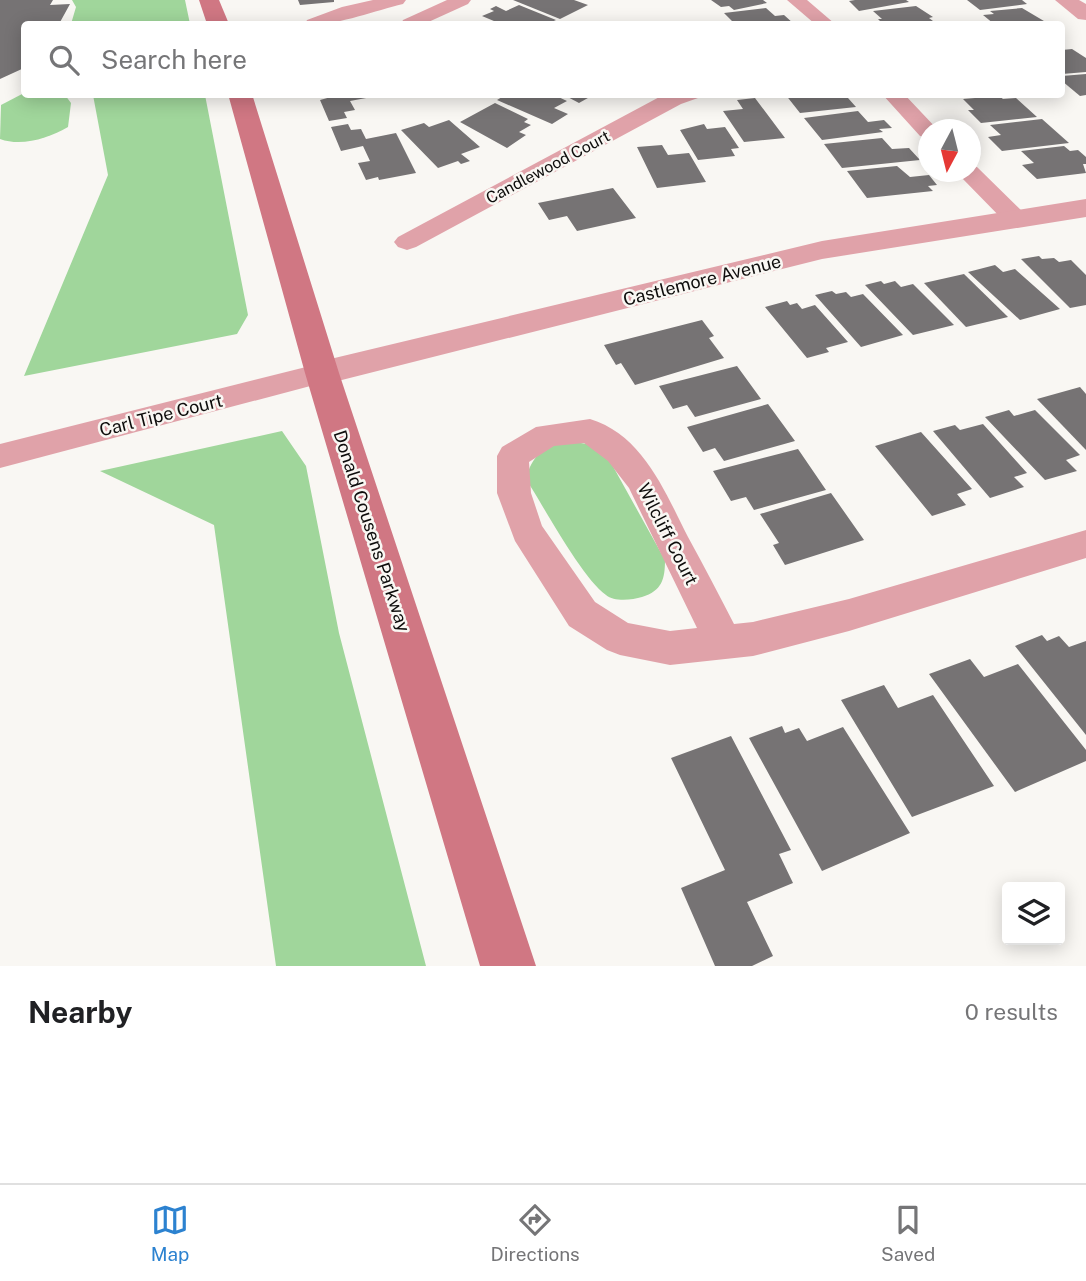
<!DOCTYPE html>
<html lang="en">
<head>
<meta charset="utf-8">
<style>
  :root { --surface:#fff; --page:#f2f2f2; --text:#202124; --muted:#757577; --line:#e0e0e0; --accent:#2c82d0 }
  body { margin:0; font-family:"Public Sans",sans-serif; background:var(--page); color:var(--text) }
  .controls { position:absolute; right:21px; bottom:21px; display:grid; overflow:hidden; border-radius:7px; box-shadow:0 4px 18px #0003 }
  .controls button { width:63px; height:63px; display:grid; place-items:center; padding:0; border:0; border-bottom:2px solid var(--line); background:var(--surface); color:var(--text); font:35px sans-serif }
  .compass { position:absolute; left:918px; top:119px; width:63px; height:63px; border-radius:50%; background:var(--surface); box-shadow:0 4px 18px #0003; rotate:187deg }
  .list { margin:0; padding:0; list-style:none }
  h2 { display:flex; justify-content:space-between; align-items:center; height:91px; margin:0; padding:0 28px; font-size:30px }
  h2 small { font-size:23px; font-weight:400; color:var(--muted) }
  .icon { flex:none; width:38px; height:38px; fill:none; stroke:currentColor; stroke-width:2; stroke-linecap:round; stroke-linejoin:round }
  .map { position:relative; flex:none; width:1086px; height:966px; overflow:hidden }
  .search { position:absolute; background:var(--surface); box-shadow:0 4px 18px #0003; left:21px; right:21px; top:21px; height:77px; display:flex; align-items:center; gap:18px; box-sizing:border-box; padding:0 24px; border-radius:7px; color:var(--muted); font-size:26px }
  .sheet { height:217px; background:var(--surface) }
  nav { display:flex; justify-content:space-around; align-items:center; box-sizing:border-box; height:98px; border-top:2px solid var(--line); background:var(--surface); font-size:19px; color:var(--muted) }
  nav a { display:grid; justify-items:center; gap:4px }
  nav .on { color:var(--accent) }
  .map>svg:first-child { display:block }
  .green { fill:#a0d69b }
  .building { fill:#767374 }
  .lines { fill:none; stroke-linecap:round; stroke-linejoin:round }
  .minor { fill:#e0a2a9; fill-rule:evenodd }
  .tertiary { fill:#e0a2a9; fill-rule:evenodd }
  .secondary { fill:#d07783; fill-rule:evenodd }
  .labels { text-anchor:middle; dominant-baseline:central; stroke-width:5; stroke-linejoin:round; paint-order:stroke }
  .far-street-label { font-size:16px; fill:#0e0d0c; stroke:#f9f7f3 }
  .street-label { font-size:18px; fill:#0e0d0c; stroke:#f9f7f3 }
</style>
</head>
<body>
<div class="map">
<svg width="1086" height="966" viewBox="0 0 1086 966">
  <rect width="100%" height="100%" fill="#f9f7f3"/>
  <g class="green">
    <path d="M72 0H185L190 24H71L76 7Z"/>
    <path d="M24 93 65 95 71 103 68 127C49 138 22 147 0 139L1 105Z"/>
    <path d="M93 95H205L248 315 237 334 24 376 108 175Z"/>
    <path d="M282 431 306 466 339 633 426 966H276L214 525 100 471Z"/>
    <path d="M566 441 588 444 605 452 665 560C665 579 662 591 642 597 632 600 614 602 606 595 582 578 544 507 526 479 532 455 543 448 566 441Z"/>
  </g>
  <g class="building">
    <path d="M0 0H53L50 5 70 4 59 24H24V68L0 79Z"/>
    <path d="M298 0H334V2L300 5Z"/>
    <path d="M513 0H574L588 5 560 19Z"/>
    <path d="M711 0H763L767 3 734 10 729 6 721 7Z"/>
    <path d="M855 0H906L909 2 859 11 849 1Z"/>
    <path d="M967 0H1022L1027 4 980 10Z"/>
    <path d="M519 5 556 20 547 24H501L482 16 494 11 490 9 496 6 506 11Z"/>
    <path d="M916 6 933 17 929 18 937 24H883L878 19H882L873 11Z"/>
    <path d="M766 8 775 16 784 15 794 24H735L724 13Z"/>
    <path d="M1022 8 1049 24H994L983 15 994 14 990 11Z"/>
    <path d="M1072 49 1086 58V72L1062 74V50Z"/>
    <path d="M1086 74V95L1080 96 1062 81V76Z"/>
    <path d="M342 94H377V96L350 101 355 110 344 112 347 118 329 121 320 100Z"/>
    <path d="M507 94H552L567 101 554 108 568 114 552 124 497 100Z"/>
    <path d="M562 94H595L579 103Z"/>
    <path d="M785 94H865V96L848 98 856 107 800 113Z"/>
    <path d="M999 96 1003 99 1016 98 1037 117 981 123 968 110H974L963 99Z"/>
    <path d="M755 98 785 138 744 142 723 111 743 109 737 100Z"/>
    <path d="M495 103 528 119 524 122 531 125 519 132 526 135 507 148 460 122Z"/>
    <path d="M858 111 868 122 884 120 892 128 879 129 883 132 822 140 804 118Z"/>
    <path d="M1042 119 1069 143 1002 151 988 137 1001 135 990 125Z"/>
    <path d="M449 120 480 147 461 154 470 161 461 164 458 161 438 168 401 130 424 123 429 127Z"/>
    <path d="M348 124 351 130 361 129 366 139 396 133 416 173 379 180 378 177 366 180 358 163 370 161 363 146 341 151 331 127Z"/>
    <path d="M704 124 707 129 725 127 739 148 731 149 735 156 698 160 680 130Z"/>
    <path d="M882 138 892 149 909 148 920 160 842 168 824 144Z"/>
    <path d="M662 145 668 155 689 153 706 182 657 188 637 147Z"/>
    <path d="M1064 146 1070 151 1078 150 1086 157V164H1083L1086 173 1037 179 1022 165 1034 163 1021 151Z"/>
    <path d="M897 166 910 177 929 175 937 185 928 186 933 191 867 198 847 171Z"/>
    <path d="M613 188 636 218 577 231 567 216 549 220 538 203Z"/>
    <path d="M1039 256 1042 259 1054 258 1059 262 1071 260 1086 275V305L1070 308 1021 259Z"/>
    <path d="M995 265 1003 272 1015 269 1060 309 1020 320 968 272Z"/>
    <path d="M964 274 1008 317 966 327 924 283Z"/>
    <path d="M881 281 884 284 895 281 901 287 913 284 954 325 913 335 865 285Z"/>
    <path d="M832 291 836 294 846 292 851 297 863 294 903 335 861 347 815 295Z"/>
    <path d="M787 301 790 305 797 303 802 309 815 305 848 342 826 348 829 352 807 358 765 307Z"/>
    <path d="M702 320 714 336 709 338 724 358 635 385 621 363 616 365 604 345Z"/>
    <path d="M737 366 761 399 695 417 687 405 673 409 659 386Z"/>
    <path d="M1080 387 1086 394V450L1037 399Z"/>
    <path d="M768 404 795 441 724 461 715 448 703 452 687 427Z"/>
    <path d="M1009 410 1014 416 1035 410 1080 455 1066 460 1077 471 1045 480 985 417Z"/>
    <path d="M983 424 1027 473 1014 477 1024 487 990 498 933 431 955 425 960 430Z"/>
    <path d="M921 432 972 489 957 494 966 505 932 516 875 446Z"/>
    <path d="M798 449 826 490 754 510 746 497 731 501 713 471Z"/>
    <path d="M831 493 864 540 785 565 773 545 779 543 760 514Z"/>
    <path d="M1042 635 1047 641 1059 636 1069 647 1086 641V735L1015 646Z"/>
    <path d="M970 659 984 677 1018 664 1086 750V761L1015 792 929 674Z"/>
    <path d="M884 685 898 708 933 695 994 786 912 817 841 700Z"/>
    <path d="M782 726 785 733 799 728 807 741 843 727 910 833 822 871 749 738Z"/>
    <path d="M731 736 791 850 779 854 793 883 747 902 773 956 752 966H715L681 888 725 870 671 758Z"/>
  </g>
  <g class="lines">
    <g class="minor">
      <path d="M373 0H406L403 4C373 11 334 27 305 24L307 20 342 7Z"/>
      <path d="M447 0H471L468 4 424 24H401L403 20Z"/>
      <path d="M787 0H807L835 24H815Z"/>
      <path d="M665 94H701L698 98 681 104 416 247 407 250 398 247 394 242 398 237Z"/>
      <path d="M882 94H904L938 130H928V138L920 136Z"/>
      <path d="M970 165 977 167 1024 213 1027 218 1024 223 1015 225 1006 223 961 177 958 172H970Z"/>
      <path d="M322 363 333 366 337 373 333 380 0 468V444Z"/>
      <path d="M590 419C643 435 665 492 688 537 704 566 719 595 734 624L753 622 849 599 1086 530V558L849 631 753 656 670 665 620 655 607 650 569 626 515 541 497 493V456L502 447 536 427ZM584 443 608 461 629 488 697 628 670 631 628 623 595 602 542 526 531 493 529 462 554 446Z"/>
    </g>
    <g class="tertiary">
      <path d="M1055 0H1079L1086 4V20L1078 19Z"/>
      <path d="M1086 199V217L822 259 322 385 310 381 305 373 310 365 322 361 822 241Z"/>
    </g>
    <g class="secondary">
      <path d="M199 0H219L229 24H207Z"/>
      <path d="M228 94H252L339 373 536 966H480L305 373Z"/>
    </g>
  </g>
  <g class="labels">
    <g class="far-street-label">
      <text transform="translate(548 167) rotate(-28)">Candlewood Court</text>
    </g>
    <g class="street-label">
      <text transform="translate(702 280) rotate(-14)">Castlemore Avenue</text>
      <text transform="translate(161 415) rotate(-14)">Carl Tipe Court</text>
      <text transform="translate(372 531) rotate(72)">Donald Cousens Parkway</text>
      <text transform="translate(668 534) rotate(63)">Wilcliff Court</text>
    </g>
  </g>
</svg>
<div class="controls">
<button><svg class="icon" aria-label="layers" viewBox="0 0 24 24"><path d="M12 4l9 5-9 5-9-5zM3 14l9 5 9-5"/></svg></button>
</div>
<svg class="compass" viewBox="-18 -18 36 36"><path d="M0-13l5 13h-10z" fill="#e53935"/><path d="M0 13l5-13h-10z" fill="#757577"/></svg>
<div class="search"><svg class="icon" aria-label="search" viewBox="0 0 24 24"><circle cx="10" cy="10" r="6"/><path d="M15 15l6 6"/></svg>Search here</div>
</div>
<section class="sheet">
<h2>Nearby<small>0 results</small></h2>
<ul class="list">
</ul>
</section>
<nav>
<a class="on"><svg class="icon" aria-label="map" viewBox="0 0 24 24"><path d="M3 6l6-2 6 2 6-2v14l-6 2-6-2-6 2zM9 4v14M15 6v14"/></svg>Map</a>
<a><svg class="icon" aria-label="directions" viewBox="0 0 24 24"><path d="M12 3l9 9-9 9-9-9zM9 14v-3h6M13 9l2 2-2 2"/></svg>Directions</a>
<a><svg class="icon" aria-label="saved" viewBox="0 0 24 24"><path d="M7 4h10v16l-5-4-5 4z"/></svg>Saved</a>
</nav>
</body>
</html>
